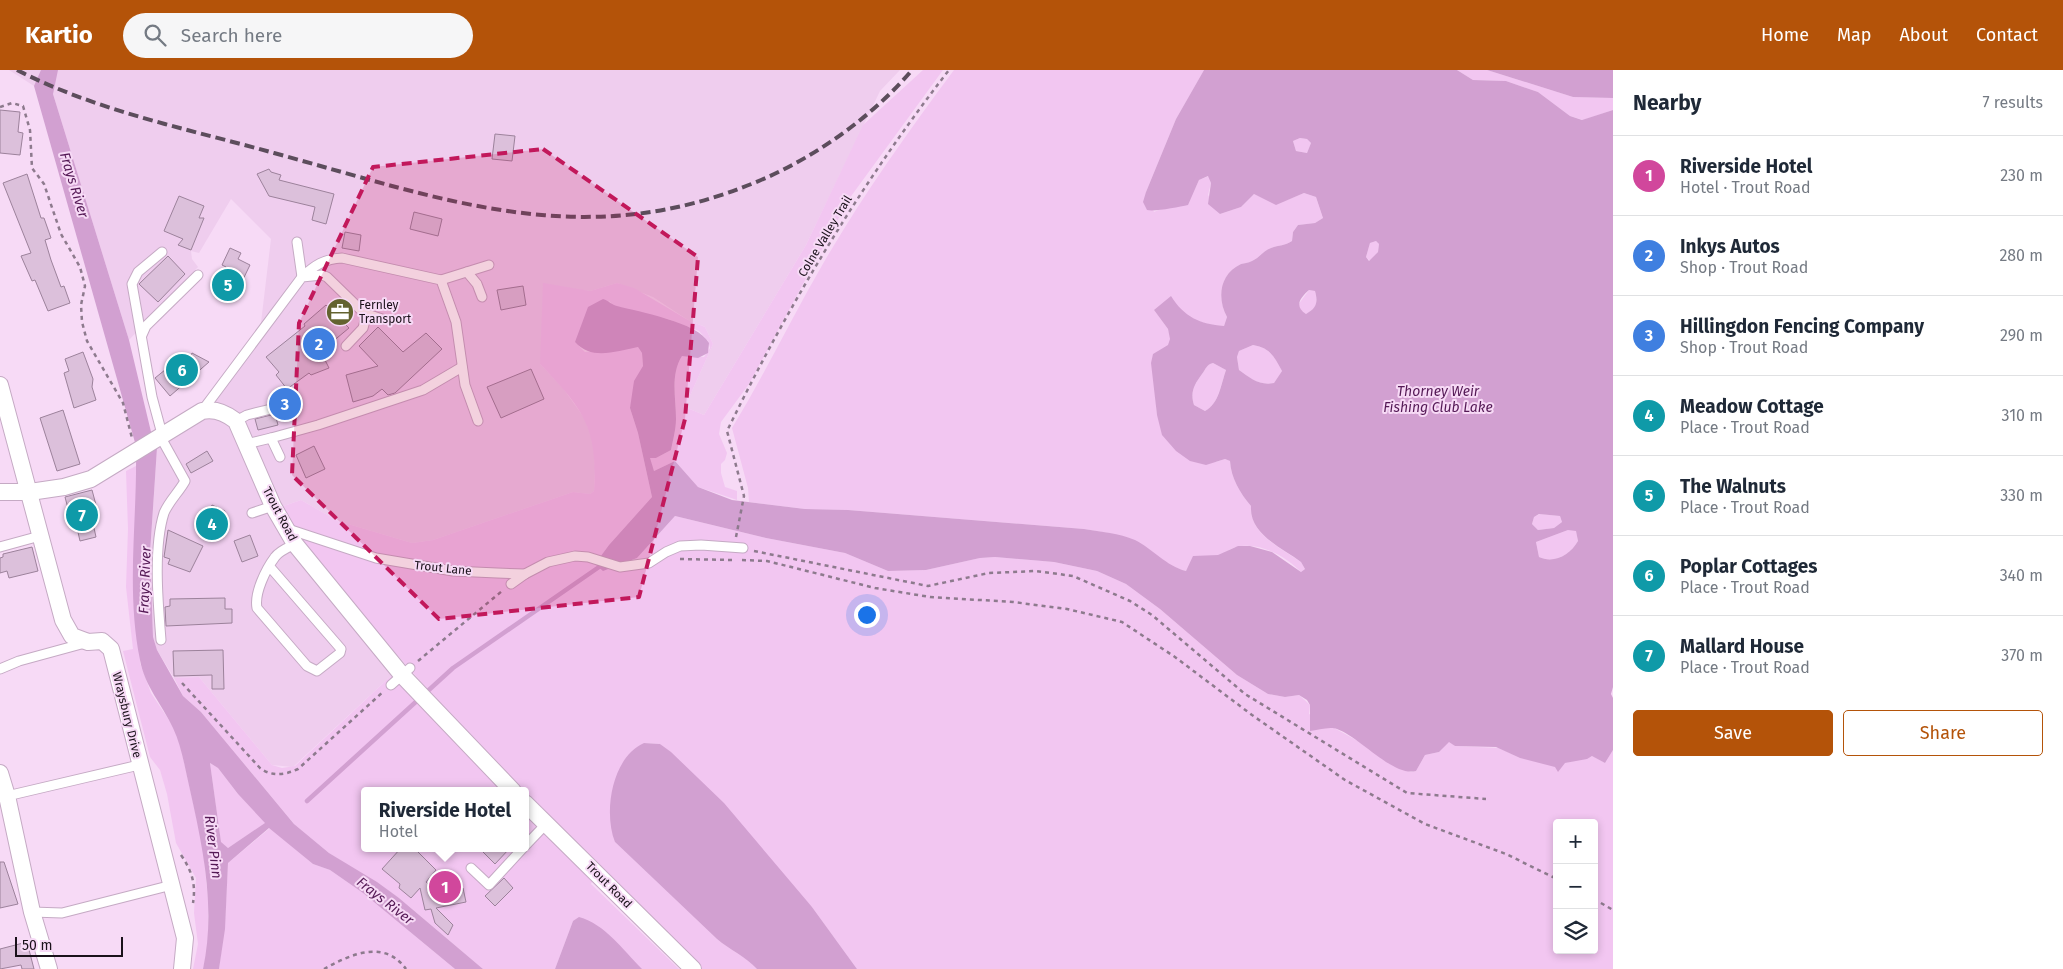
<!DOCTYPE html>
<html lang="en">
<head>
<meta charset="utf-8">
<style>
  :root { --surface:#fff; --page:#f6f6f7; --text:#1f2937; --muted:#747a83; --line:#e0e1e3; --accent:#b45309 }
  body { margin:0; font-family:"Fira Sans",sans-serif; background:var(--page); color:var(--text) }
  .controls { position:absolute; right:15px; bottom:15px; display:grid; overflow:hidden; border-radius:5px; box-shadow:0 2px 8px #0003 }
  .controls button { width:45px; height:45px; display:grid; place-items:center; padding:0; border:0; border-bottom:1px solid var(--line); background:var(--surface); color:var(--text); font:25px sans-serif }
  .scale { position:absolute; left:15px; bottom:12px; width:108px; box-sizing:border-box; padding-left:5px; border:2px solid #1a111a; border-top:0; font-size:14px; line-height:18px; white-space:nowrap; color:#1a111a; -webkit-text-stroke:4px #f7daf6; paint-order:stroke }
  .you { position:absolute; left:866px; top:544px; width:18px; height:18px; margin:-12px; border:4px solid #fff; border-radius:50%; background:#1a73e8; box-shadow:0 0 0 8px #1a73e833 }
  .badge { display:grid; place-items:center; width:32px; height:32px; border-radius:50%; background:var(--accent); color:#fff; font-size:16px; font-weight:700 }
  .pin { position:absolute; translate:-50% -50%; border:2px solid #fff; box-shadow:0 1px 5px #0006 }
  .popup { position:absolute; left:361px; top:717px; width:168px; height:65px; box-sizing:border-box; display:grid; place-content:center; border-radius:5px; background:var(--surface); filter:drop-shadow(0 1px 4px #0005); font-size:16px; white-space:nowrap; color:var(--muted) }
  .popup b { font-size:19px; color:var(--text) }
  .popup::after { content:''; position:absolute; left:50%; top:100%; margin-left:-10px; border:10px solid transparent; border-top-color:var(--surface) }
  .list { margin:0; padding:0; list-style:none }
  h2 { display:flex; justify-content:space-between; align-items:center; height:65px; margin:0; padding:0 20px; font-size:21px }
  h2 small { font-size:16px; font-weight:400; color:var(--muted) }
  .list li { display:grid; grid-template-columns:32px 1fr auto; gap:15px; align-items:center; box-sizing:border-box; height:80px; padding:0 20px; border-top:1px solid var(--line) }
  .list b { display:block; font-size:19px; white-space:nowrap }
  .list p { margin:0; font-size:16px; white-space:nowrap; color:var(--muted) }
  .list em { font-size:16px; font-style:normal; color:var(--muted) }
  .actions { display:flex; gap:10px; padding:15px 20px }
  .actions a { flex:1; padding:11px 0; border:1px solid var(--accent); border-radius:5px; text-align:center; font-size:18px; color:var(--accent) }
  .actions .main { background:var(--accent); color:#fff }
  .icon { flex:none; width:28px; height:28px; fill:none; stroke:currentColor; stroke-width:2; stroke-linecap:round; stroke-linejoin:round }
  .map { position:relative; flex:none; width:1613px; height:899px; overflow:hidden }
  header { display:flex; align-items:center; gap:30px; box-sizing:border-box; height:70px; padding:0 25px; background:var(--accent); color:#fff }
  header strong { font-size:24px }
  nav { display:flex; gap:28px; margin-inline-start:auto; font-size:18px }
  .search { width:350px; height:45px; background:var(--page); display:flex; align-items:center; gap:12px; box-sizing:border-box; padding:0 18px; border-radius:28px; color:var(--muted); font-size:19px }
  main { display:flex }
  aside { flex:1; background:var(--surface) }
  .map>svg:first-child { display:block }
  .built { fill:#efcdee }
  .green { fill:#f2c6f1; fill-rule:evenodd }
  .water { fill:#d2a0d1; fill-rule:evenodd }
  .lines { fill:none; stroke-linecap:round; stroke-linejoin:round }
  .stream { stroke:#d2a0d1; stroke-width:4.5 }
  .building { fill:#dcc0db; stroke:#9c829b }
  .lane-casing { stroke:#c5aac4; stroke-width:11 }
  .street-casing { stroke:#c5aac4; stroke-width:18 }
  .path { stroke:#8d7a8d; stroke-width:2.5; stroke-dasharray:4 4; stroke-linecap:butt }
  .lane { stroke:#fff; stroke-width:9 }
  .street { stroke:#fff; stroke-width:16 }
  .rail { stroke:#5c4d5c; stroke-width:4; stroke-dasharray:10 5; stroke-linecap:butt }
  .marked { fill:#c2185b; fill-opacity:0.2; stroke:#c2185b; stroke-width:4; stroke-dasharray:10 6; stroke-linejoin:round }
  .labels { text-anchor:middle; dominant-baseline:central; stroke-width:4; stroke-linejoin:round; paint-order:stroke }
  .street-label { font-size:12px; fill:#1a111a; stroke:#f7daf6 }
  .poi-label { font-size:12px; fill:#1a111a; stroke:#f7daf6; text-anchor:start }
  .water-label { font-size:14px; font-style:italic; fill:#541955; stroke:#f7daf6 }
</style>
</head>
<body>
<header>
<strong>Kartio</strong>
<div class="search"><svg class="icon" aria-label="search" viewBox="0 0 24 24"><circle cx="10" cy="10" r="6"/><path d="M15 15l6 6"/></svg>Search here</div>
<nav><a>Home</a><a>Map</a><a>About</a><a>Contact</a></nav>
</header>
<main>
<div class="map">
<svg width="1613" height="899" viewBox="0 0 1613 899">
  <rect width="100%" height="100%" fill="#f7daf6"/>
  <g class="built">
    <path d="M9 0H900L880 21 806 175 704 345 685 337 713 274 705 257 688 250 653 227 617 213 590 221 580 220 540 294 562 317 585 349 593 370 595 398 594 421 590 424 573 422 433 470 412 473 338 451 301 430 278 438 229 344 203 330 225 309 260 261 271 169 231 129 199 183 191 181 192 189 198 197 129 270 53 24 34 16Z"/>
    <path d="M205 346H226L276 447 394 603 293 697 272 695 199 607 174 608 157 580 153 568 150 483 157 378Z"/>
  </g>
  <g class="green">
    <path d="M923 0H943L849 129 749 314 721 352 719 364 727 383 725 390 721 394V403L725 417 737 421V430L698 417 675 391 654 401 649 388H656L671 380C673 370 676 359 676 348 676 327 670 305 682 286L704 287 710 278 708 271 699 261 668 249 614 236 609 231 575 272 585 282 638 277 642 283 643 296 630 338 638 363 652 427 609 475 599 489 574 485 526 505 574 487 613 497 637 488 675 446 766 468 845 483 888 501 926 500 980 488 995 487 1054 492 1097 501 1126 514 1160 539 1237 605 1268 624 1285 627 1299 625 1310 635 1309 644 1365 675 1392 695 1411 702 1416 701 1425 685 1439 682 1449 671 1455 676 1499 678 1520 688 1565 693 1593 686 1605 693 1613 680V899H857L812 837 660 674 644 673 615 772 717 869C730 880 745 886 757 899H700L525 724V721H522C437 631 352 538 278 438L301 430 338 451 412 473 433 470 573 422 590 424 594 421C598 357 583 339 540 294L543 213 590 221 617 213 634 218 688 250 705 257 713 274 685 337 704 345 806 175 863 55ZM1557 753H1594V880H1557Z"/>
    <path d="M954 0H1204L1176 49 1146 122 1154 142C1181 130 1185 144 1199 110L1209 106 1211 113 1208 125 1220 144 1241 137 1254 124C1280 136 1279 133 1304 123L1316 127 1323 148 1315 153 1298 155 1293 162 1292 171C1285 176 1279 175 1271 178 1263 181 1259 188 1252 191 1249 193 1244 193 1241 194 1219 204 1217 229 1227 247L1224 256C1204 255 1189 250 1176 235L1154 240 1168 259 1171 270 1155 321 1157 345 1216 392 1225 389 1230 391C1231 408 1240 423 1251 436 1249 463 1280 478 1301 492L1305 499 1301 502C1286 486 1258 471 1237 477 1230 478 1225 483 1219 485 1202 489 1198 481 1186 501 1161 495 1141 472 1116 465 1106 462 1094 461 1084 459L848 440 805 439 749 432 748 418 732 358C765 304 792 247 824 192 863 125 908 62 954 0Z"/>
    <path d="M1457 0H1487L1573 27 1613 28V40L1583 50 1570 46 1538 22 1506 11 1473 10Z"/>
    <path d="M1300 68 1307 69 1311 73 1307 83 1296 81 1293 71Z"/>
    <path d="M1376 171 1379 174 1378 182 1370 191 1366 187 1370 173Z"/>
    <path d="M1309 220 1315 221C1318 232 1317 238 1306 244L1301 241 1298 235Z"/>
    <path d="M1253 275C1270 278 1274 286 1282 301L1274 313C1260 316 1250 308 1239 300L1237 287 1239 281Z"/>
    <path d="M1213 293 1226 300C1221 313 1219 334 1205 341L1194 335C1190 322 1194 315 1202 304 1206 299 1206 295 1213 293Z"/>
    <path d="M136 396 140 593 151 623 173 656 180 674 203 777 208 829V879L203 899H193L198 874 194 843 196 808 176 773 167 724 160 700 150 687 123 581 133 579 126 517 128 459 126 401Z"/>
    <path d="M1540 444 1560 446 1562 452 1554 458 1538 460 1532 454 1534 447Z"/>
    <path d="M1568 460H1576L1578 471C1570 485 1554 494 1539 487L1536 472Z"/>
    <path d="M394 603 508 721H365V778H525V737L595 805 591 814 679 899H641L573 851 555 899H483L399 828 329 783 295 755 201 642 183 626 174 608 199 607 272 695 282 698 295 696Z"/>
    <path d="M210 693 218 698 238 724 266 753 228 778 221 773Z"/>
    <path d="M270 758 313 794 330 800 363 823 455 899H219L225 851 228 793Z"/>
  </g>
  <g class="water">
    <path d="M41 0H58L53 24 129 270 152 366 136 376 34 16Z"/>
    <path d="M1204 0H1457L1473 10 1506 11 1538 22 1570 46 1582 50 1613 40V617L1611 624 1613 628V680L1605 693 1592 686 1587 689 1565 693 1558 702 1555 697 1520 688 1496 677 1455 676 1449 672 1439 682 1425 685 1416 701C1393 707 1360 667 1337 659 1330 656 1318 660 1310 661V635L1307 630 1299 625 1285 627 1268 624 1237 605 1160 539 1126 514 1097 501 1054 492 995 487 980 488 926 500 888 501 845 483 766 468 675 446 637 488 603 501 595 494 609 475 652 427 638 363 630 338 634 311 643 296 642 283 638 277C616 281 592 291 575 272L588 237 603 229C609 231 612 235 617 236 639 242 698 252 709 273L708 283 698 288 682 286C670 305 676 328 676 349 676 359 673 370 671 380L656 388H650L654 401 675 391 698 417 732 430 805 439 848 440 1084 459C1101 462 1119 463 1135 470 1153 479 1166 496 1186 501L1193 486 1218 485 1238 476H1250L1272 482 1301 502 1305 499 1301 492C1281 477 1249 464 1251 436 1240 423 1231 408 1230 391L1225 389 1206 395 1190 391 1176 381 1162 365 1157 345 1151 293 1153 284 1168 275 1170 269 1168 259 1154 240 1171 226C1184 247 1200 254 1224 256L1227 247C1217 229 1219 204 1241 194 1244 193 1248 193 1252 191 1259 188 1263 181 1271 178 1279 175 1285 176 1292 171L1293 162 1298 155 1315 153 1323 148 1316 127 1304 123 1276 135 1254 124 1241 137 1220 144 1208 134 1211 113 1208 106 1199 110 1188 135C1179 137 1154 142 1147 140L1143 132 1146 122 1176 49ZM1300 68 1307 69 1311 73 1307 83 1296 81 1293 71ZM1376 171 1379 174 1378 182 1369 191 1366 187 1370 173ZM1309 220 1315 221C1318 232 1317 238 1306 244 1294 236 1300 228 1309 220ZM1253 275C1270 278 1274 286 1282 301L1274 313C1260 316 1250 308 1239 300L1237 287 1239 281ZM1213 293 1226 300C1221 314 1219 334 1205 341L1194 335C1190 322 1194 315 1202 304 1206 299 1206 295 1213 293ZM1539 444 1560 446 1562 452 1554 458 1538 460 1532 454 1534 447ZM1568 460 1576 461 1578 471C1570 485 1554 494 1539 487L1536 472Z"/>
    <path d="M1487 0H1613V28L1573 27Z"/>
    <path d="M157 378 150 483 153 567 157 580 183 626 201 642 294 754 329 783 377 812 399 828 483 899H455L363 823 330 800 313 794 269 758 228 793 225 859 219 899H203C216 839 203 778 190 720 185 699 182 677 173 658 162 634 145 617 140 590 126 520 137 454 136 383ZM210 693 218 698 238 724 265 753 228 778 221 772Z"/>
    <path d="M644 673 660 674 671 682 724 733 812 837 857 899H757C745 886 730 880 717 869L615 772C603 742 612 687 644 673Z"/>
    <path d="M579 847C605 854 623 880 642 899H555L573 851Z"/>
  </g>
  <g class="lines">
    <path class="stream" d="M307 731 453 598 599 497"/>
  </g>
  <g class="building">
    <path d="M0 40 20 42 18 62 23 63 20 85 0 83Z"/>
    <path d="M495 64 515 66 512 91 492 89Z"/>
    <path d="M269 99 271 102 281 105 279 110 334 124 326 154 312 150 315 137 269 126 257 104Z"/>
    <path d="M27 104 41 148H44L51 168 45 170 51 190 61 217 64 216 70 233 48 241 35 210 32 211 21 186 31 183 3 113Z"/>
    <path d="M179 126 204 136 199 148H204L191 180 178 175 183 169 164 161Z"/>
    <path d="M414 142 442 149 438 166 410 159Z"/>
    <path d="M345 162 361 165 359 181 342 178Z"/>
    <path d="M230 178 241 183 238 189 250 195 232 232 213 221 226 197 222 195Z"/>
    <path d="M168 186 185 204 158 232 139 214Z"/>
    <path d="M523 216 526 235 501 240 497 220Z"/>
    <path d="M339 233 349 245 342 251 349 258 326 277 328 279 322 284 329 298 311 305 309 303 287 319 276 305 279 302 266 287 305 256 304 254 326 235 331 240Z"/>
    <path d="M378 257 403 282 426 263 442 279 395 323 388 325 382 319 373 326 353 332 346 305 378 296 359 276Z"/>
    <path d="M83 282 93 309 92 317 96 330 74 338 64 303 69 301 65 289Z"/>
    <path d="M186 283 190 287 192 283 209 292 170 326 155 308Z"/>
    <path d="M531 299 544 329 501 348 487 317Z"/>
    <path d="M63 340 80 394 57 401 40 348Z"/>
    <path d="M275 344 278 355 258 360 255 349Z"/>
    <path d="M314 376 325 399 306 408 296 385Z"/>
    <path d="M207 381 213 391 191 403 186 394Z"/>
    <path d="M92 420 96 435 90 437V440L96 467 80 471 75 449 71 450 65 427Z"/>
    <path d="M212 435 225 441 213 469 199 462Z"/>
    <path d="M168 460 203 476 190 502 168 494 170 489 164 487Z"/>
    <path d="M250 465 258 486 242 492 234 471Z"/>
    <path d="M32 477 38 501 9 508 7 501 0 503V488L3 487V484Z"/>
    <path d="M225 528V539H232V553L166 556 165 537 170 536V529Z"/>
    <path d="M223 580 224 619H212V605L174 606 173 581Z"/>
    <path d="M401 778H414L436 800 426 812 438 824 463 818 466 832 436 838 453 855 448 865 435 853 431 839 425 840 420 818 411 828 399 818 400 814 382 799Z"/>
    <path d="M479 778H510L495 794Z"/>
    <path d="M0 792H4L18 834 0 838Z"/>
    <path d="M504 808 513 818 495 836 485 826Z"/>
    <path d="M27 872 34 899H22L21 895 0 899V879Z"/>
  </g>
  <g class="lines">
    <defs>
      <g id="lane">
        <path d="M297 172 302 207"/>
        <path d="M162 182 138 202 132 214 152 327 162 364"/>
        <path d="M467 202 477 214 482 227"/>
        <path d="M302 207C315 195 324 189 342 188L441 210 456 252 465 315 478 351"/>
        <path d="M441 210 489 195"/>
        <path d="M364 243 382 249"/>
        <path d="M142 265 146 256 198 205"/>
        <path d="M202 341 302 207 322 205 327 207 364 243 366 247 363 258 346 276"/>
        <path d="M236 351 247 345 271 339"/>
        <path d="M160 366 185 411C179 422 169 431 164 443 153 478 158 533 161 570"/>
        <path d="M271 368 318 355 423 320 462 297"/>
        <path d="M246 374 271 368 280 387"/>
        <path d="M252 443 273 436"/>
        <path d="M288 459 376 488 453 501 497 503 525 504 548 492 575 486 588 487 620 497 649 493 666 482 680 476 701 475 743 478"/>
        <path d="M0 477 40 466"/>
        <path d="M270 497 341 579 340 583 317 601 307 596 257 538C254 523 266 499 275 487 279 481 289 477 295 474"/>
        <path d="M511 514 525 504"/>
        <path d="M0 599 19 591 85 573"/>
        <path d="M391 615 410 598"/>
        <path d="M7 726 139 695"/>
        <path d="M525 776 546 754"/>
        <path d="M471 798 489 815 523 778"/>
        <path d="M32 842 62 843 172 815"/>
      </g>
      <g id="street">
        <path d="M0 315 63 550 72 566 88 572 102 571 111 579 185 868 182 899"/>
        <path d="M0 422H30L64 417 91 409 202 341C215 338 226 343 236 351L273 436 295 474 402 605 513 721"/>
        <path d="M0 703 7 726 32 842 49 899"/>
        <path d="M525 733 693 899"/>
      </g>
    </defs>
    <use href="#lane" class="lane-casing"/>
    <use href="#street" class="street-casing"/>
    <g class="path">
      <path d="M0 37 12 33 23 36 30 60 32 98 44 114 61 164 80 197 85 216 81 235 82 252 87 271 123 333 132 368"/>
      <path d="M736 467 744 426 727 361C789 234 862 112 949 0"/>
      <path d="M754 481 928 516 989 503 1036 501 1073 506 1130 531 1152 545 1245 624 1407 723 1486 729"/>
      <path d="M680 489 732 490"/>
      <path d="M742 490 767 491 875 518 930 527 1013 532 1067 539 1122 552 1175 587 1252 645 1345 710 1425 754 1506 784 1557 809"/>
      <path d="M418 591 502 521"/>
      <path d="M182 613 260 698C272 707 285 705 298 699L384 621"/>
      <path d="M181 785C192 801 196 814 193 833"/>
      <path d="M1594 829 1613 840"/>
      <path d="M324 899C351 884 384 869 406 899"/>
    </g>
    <use href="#lane" class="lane"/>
    <use href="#street" class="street"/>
    <path class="rail" d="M17 0C97 41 188 59 274 83 446 130 586 185 761 110 817 86 873 46 912 0"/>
  </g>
  <path class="marked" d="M543 79 698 187 685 349 639 527 439 549 292 405 299 253 373 97Z"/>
  <defs>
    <symbol id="office-disc" viewBox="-11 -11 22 22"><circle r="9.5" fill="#63632f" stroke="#f7daf6"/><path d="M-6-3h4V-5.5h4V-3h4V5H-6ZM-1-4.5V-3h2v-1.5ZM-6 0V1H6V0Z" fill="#fff"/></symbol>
  </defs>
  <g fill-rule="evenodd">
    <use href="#office-disc" x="324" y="226" width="32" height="32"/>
  </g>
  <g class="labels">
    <g class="street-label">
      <text transform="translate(825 166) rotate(-59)">Colne Valley Trail</text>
      <text transform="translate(280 444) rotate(62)">Trout Road</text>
      <text transform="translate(443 498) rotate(6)">Trout Lane</text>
      <text transform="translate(127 645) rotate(76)">Wraysbury Drive</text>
      <text transform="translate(609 815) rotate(45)">Trout Road</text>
    </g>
    <g class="poi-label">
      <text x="359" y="235">Fernley<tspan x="359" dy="14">Transport</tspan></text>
    </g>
    <g class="water-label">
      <text transform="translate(74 115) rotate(73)">Frays River</text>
      <text x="1438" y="321">Thorney Weir<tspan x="1438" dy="16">Fishing Club Lake</tspan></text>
      <text transform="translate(145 510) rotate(-88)">Frays River</text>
      <text transform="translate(213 777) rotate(83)">River Pinn</text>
      <text transform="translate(385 831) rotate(38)">Frays River</text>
    </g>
  </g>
</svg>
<div class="controls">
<button>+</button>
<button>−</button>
<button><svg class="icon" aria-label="layers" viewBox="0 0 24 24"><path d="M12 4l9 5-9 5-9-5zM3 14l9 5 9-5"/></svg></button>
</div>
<div class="scale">50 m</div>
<div class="you"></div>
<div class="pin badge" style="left:445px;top:817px;background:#d1479c">1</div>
<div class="popup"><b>Riverside Hotel</b>Hotel</div>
<div class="pin badge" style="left:319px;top:274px;background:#3f7fe0">2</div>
<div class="pin badge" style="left:285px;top:334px;background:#3f7fe0">3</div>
<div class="pin badge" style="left:212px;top:454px;background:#0f9aa8">4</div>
<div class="pin badge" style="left:228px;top:215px;background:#0f9aa8">5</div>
<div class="pin badge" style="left:182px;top:300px;background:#0f9aa8">6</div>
<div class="pin badge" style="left:82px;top:445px;background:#0f9aa8">7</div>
</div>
<aside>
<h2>Nearby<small>7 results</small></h2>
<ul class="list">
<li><span class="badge" style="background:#d1479c">1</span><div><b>Riverside Hotel</b><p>Hotel · Trout Road</p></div><em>230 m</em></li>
<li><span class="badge" style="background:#3f7fe0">2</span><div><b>Inkys Autos</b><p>Shop · Trout Road</p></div><em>280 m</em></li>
<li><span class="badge" style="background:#3f7fe0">3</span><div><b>Hillingdon Fencing Company</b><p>Shop · Trout Road</p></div><em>290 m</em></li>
<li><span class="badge" style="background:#0f9aa8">4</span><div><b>Meadow Cottage</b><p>Place · Trout Road</p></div><em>310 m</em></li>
<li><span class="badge" style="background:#0f9aa8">5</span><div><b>The Walnuts</b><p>Place · Trout Road</p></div><em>330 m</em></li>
<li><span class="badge" style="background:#0f9aa8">6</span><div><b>Poplar Cottages</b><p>Place · Trout Road</p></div><em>340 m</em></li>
<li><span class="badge" style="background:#0f9aa8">7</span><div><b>Mallard House</b><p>Place · Trout Road</p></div><em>370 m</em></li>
</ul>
<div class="actions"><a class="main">Save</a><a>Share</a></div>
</aside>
</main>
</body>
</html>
